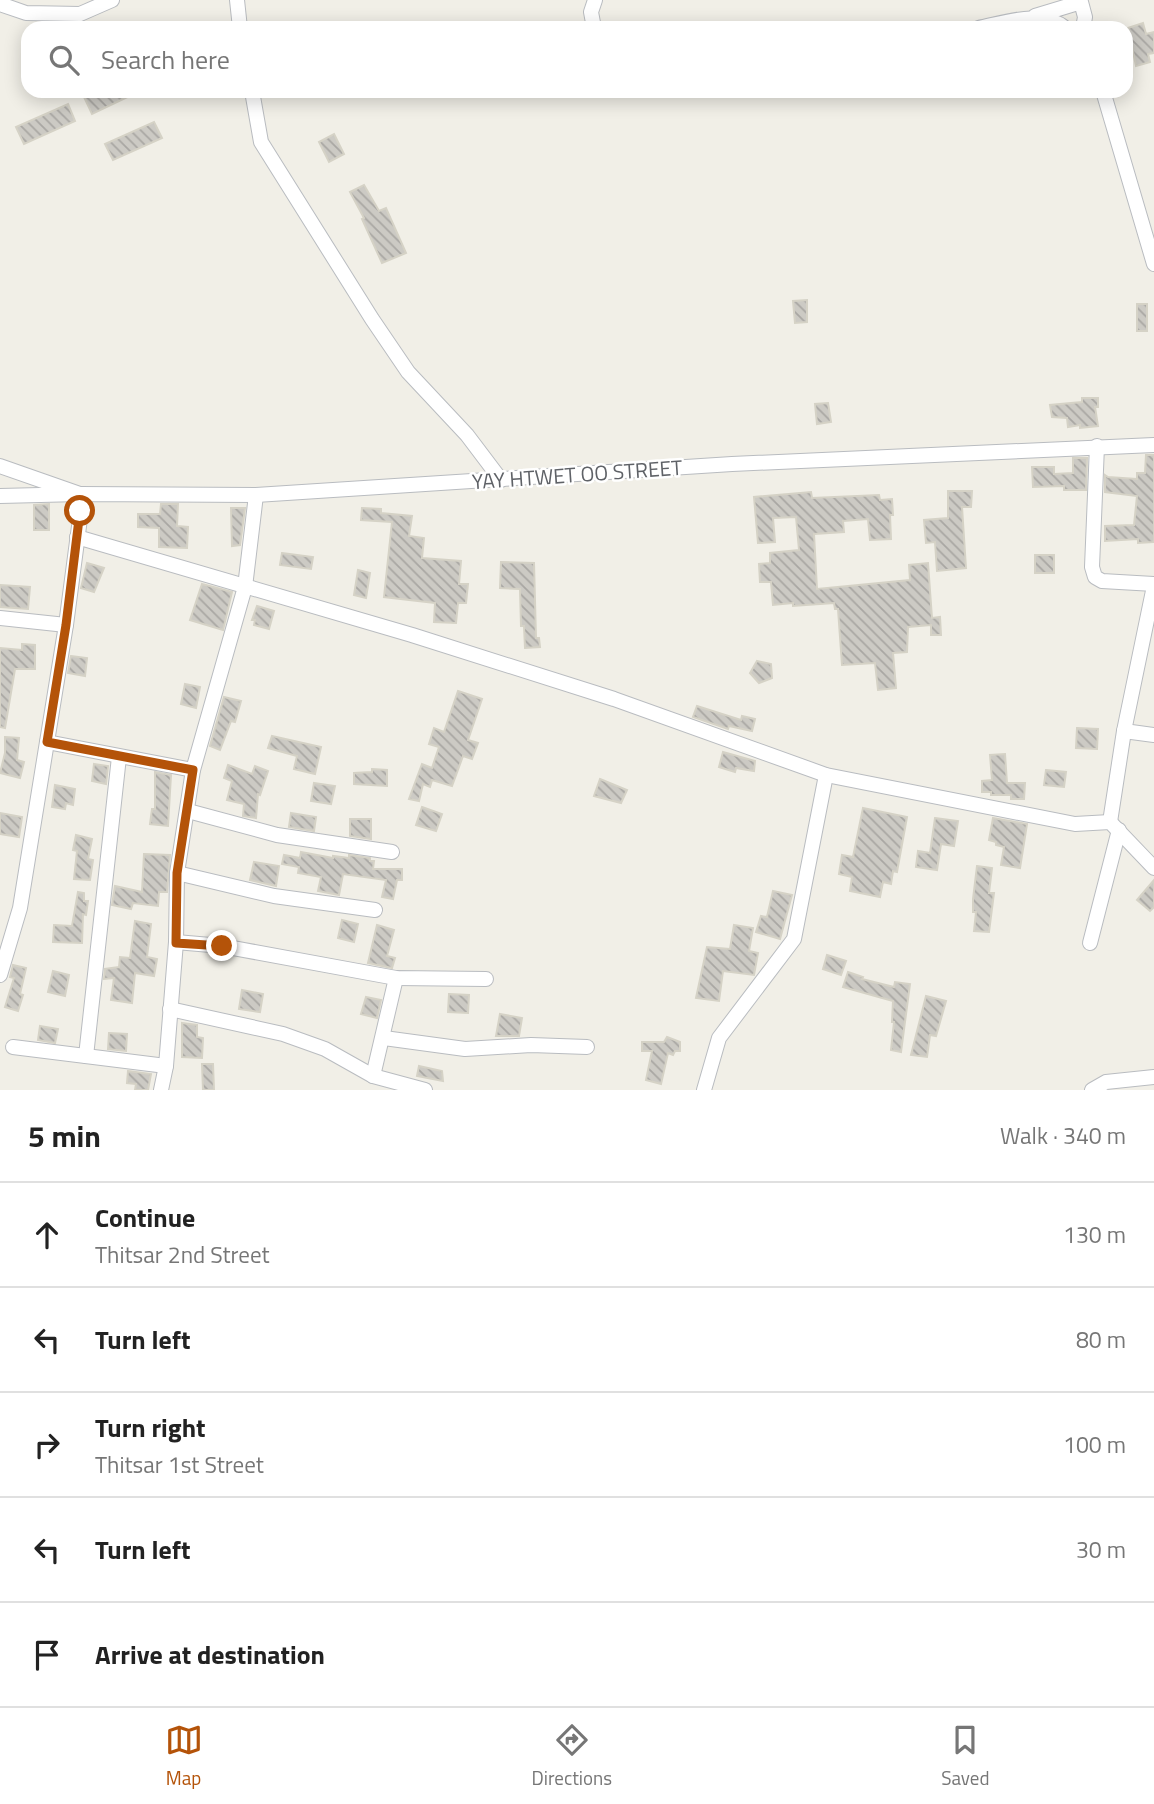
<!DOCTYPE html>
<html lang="en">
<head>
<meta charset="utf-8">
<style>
  :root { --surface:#fff; --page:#f2f2f2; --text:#222; --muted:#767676; --line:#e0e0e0; --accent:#b45309 }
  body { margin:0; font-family:"Titillium Web",sans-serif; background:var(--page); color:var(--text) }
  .stop { position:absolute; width:21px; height:21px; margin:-16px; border:5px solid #b45309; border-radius:50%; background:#fff }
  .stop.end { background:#b45309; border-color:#fff; box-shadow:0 2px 7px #0008 }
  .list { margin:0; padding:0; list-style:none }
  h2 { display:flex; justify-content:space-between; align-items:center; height:91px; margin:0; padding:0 28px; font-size:30px }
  h2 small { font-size:23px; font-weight:400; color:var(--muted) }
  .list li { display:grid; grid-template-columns:46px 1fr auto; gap:21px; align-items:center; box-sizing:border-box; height:105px; padding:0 28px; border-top:2px solid var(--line) }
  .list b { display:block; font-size:26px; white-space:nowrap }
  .list p { margin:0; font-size:23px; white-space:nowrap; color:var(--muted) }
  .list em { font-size:23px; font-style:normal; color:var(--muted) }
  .icon { flex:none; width:38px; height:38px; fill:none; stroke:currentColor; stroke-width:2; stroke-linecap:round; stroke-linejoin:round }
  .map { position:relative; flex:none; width:1154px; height:1090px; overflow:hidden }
  .search { position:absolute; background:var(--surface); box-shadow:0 4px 18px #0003; left:21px; right:21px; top:21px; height:77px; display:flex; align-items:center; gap:18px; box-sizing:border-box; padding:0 24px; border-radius:21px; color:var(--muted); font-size:26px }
  .sheet { height:616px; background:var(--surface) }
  nav { display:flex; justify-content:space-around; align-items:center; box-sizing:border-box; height:98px; border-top:2px solid var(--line); background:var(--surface); font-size:19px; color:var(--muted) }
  nav a { display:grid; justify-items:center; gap:4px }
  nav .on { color:var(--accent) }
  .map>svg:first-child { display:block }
  .building { fill:url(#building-back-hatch); stroke:#d5d2c6; stroke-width:2 }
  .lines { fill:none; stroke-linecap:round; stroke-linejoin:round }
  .minor-casing { stroke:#b9bcc0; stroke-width:16 }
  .minor { stroke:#fff; stroke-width:14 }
  .route { stroke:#b45309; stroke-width:9 }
  .labels { text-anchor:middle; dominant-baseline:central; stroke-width:5; stroke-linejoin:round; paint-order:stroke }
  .street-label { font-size:21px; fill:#5f6267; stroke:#fff }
</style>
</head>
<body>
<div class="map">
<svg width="1154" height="1090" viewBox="0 0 1154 1090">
  <defs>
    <pattern id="building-back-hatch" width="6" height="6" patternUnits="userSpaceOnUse" patternTransform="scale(1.75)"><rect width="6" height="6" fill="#cccac4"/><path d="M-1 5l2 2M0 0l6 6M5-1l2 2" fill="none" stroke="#a9a7a3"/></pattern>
  </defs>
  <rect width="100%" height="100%" fill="#f1efe7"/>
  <g class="building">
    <path d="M1143 23 1146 34 1154 32V53L1148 54 1150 62 1136 66 1128 28Z"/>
    <path d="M96 91H140L92 114 84 97Z"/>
    <path d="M68 104 75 121 24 144 16 127Z"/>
    <path d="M154 122 162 138 113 160 105 144Z"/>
    <path d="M334 134 344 154 329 162 319 142Z"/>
    <path d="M364 185 379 211 386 208 406 253 382 263 362 219 364 218 350 192Z"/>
    <path d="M807 300V322L795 323 793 301Z"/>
    <rect x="1137" y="304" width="10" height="27"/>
    <path d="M1082 398H1098V407H1095L1098 426 1080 428V425L1068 427 1067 418 1052 417 1050 405 1082 402Z"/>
    <path d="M828 403 831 422 817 424 815 404Z"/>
    <path d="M1146 455H1154V542L1138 543V539L1105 541V526L1134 525 1137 496 1105 492V475L1108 477 1137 479V473H1145Z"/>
    <path d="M1073 458H1087L1086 490H1064V486L1033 487 1032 467H1054V474L1073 473Z"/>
    <path d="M948 491H972L971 507H962L966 568 937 571 935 542 926 543 924 520 948 518Z"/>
    <path d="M811 492 812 498 879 495 880 500 892 499 893 515H890L891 539 870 540 868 519 843 521 844 532 814 534 817 589 910 580 909 565 928 563 932 618 940 617 941 635H931V625L908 627 907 652 893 653 896 688 878 690 875 663 842 665 838 609H835L834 603 793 606V603L773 605 771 582H760L759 564 770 563V553L799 550 796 517 773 518 775 542 758 543 754 497Z"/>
    <path d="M49 504V530H34V505Z"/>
    <path d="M161 504H178L177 526 188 527 187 548 159 547V528L138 527V514H160Z"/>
    <path d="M231 508H245L240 545 232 546Z"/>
    <path d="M362 508 381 509V513L412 516 409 536 424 538 422 558 461 561 459 584H468L466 603H458L456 623 434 622 435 603 384 597 392 522 361 520Z"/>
    <path d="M282 553 313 557 311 569 280 565Z"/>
    <rect x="1035" y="555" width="19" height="18"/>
    <path d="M501 562 534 563 536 638H539L540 647 525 648 524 626H521L520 589 500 588Z"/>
    <path d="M87 563 104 568 94 592 81 588Z"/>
    <path d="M358 570 370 573 366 598 354 595Z"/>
    <path d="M202 584 232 592 223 630 190 620Z"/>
    <path d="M0 585 30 587 28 609 0 607Z"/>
    <path d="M257 606 274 611 269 629 254 625 255 620H252Z"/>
    <path d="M22 644 35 645V669H15L5 728 0 727V648L22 650Z"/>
    <path d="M71 656 87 658 85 676 68 673Z"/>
    <path d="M757 661 771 664 772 678 759 683 750 673Z"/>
    <path d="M185 684 200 687 196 708 181 704Z"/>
    <path d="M458 691 482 699 468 740 478 743 472 759 463 756 452 786 432 780 430 787 423 784 419 801 409 799 422 764 432 768 439 747 429 744 434 728 444 732Z"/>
    <path d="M224 697 241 701 235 722 231 721 220 750 210 746Z"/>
    <path d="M697 706 741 720 742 716 755 719 752 731 729 726 728 729 693 717Z"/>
    <path d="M1077 728 1098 729 1097 749 1076 748Z"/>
    <path d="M272 736 321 747 315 774 294 769 297 756 268 748Z"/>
    <path d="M5 737 19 738 17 760 24 762 20 778 0 773 5 753Z"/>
    <path d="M723 752 755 761 754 771 736 768 735 772 719 767Z"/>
    <path d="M1005 754 1007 783H1025L1024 799H1011V795H991V792H982V781L992 780 990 755Z"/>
    <path d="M94 764 108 766 106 784 92 781Z"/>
    <path d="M228 765 252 774 255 766 268 771 260 795 258 794 256 818 243 816 244 804 227 800 232 781 224 778Z"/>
    <path d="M372 769 387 770V786L354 784V773L372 772Z"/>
    <path d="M1046 770 1066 772 1064 787 1044 785Z"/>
    <path d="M155 772 171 775 168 826 150 824 152 809H155Z"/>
    <path d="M600 779 627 790 621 803 594 796Z"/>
    <path d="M314 783 335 786 331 804 311 801Z"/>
    <path d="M55 785 75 789 73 805 66 803 65 809 52 807Z"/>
    <path d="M422 807 442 814 436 831 416 825Z"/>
    <path d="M863 808 907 817 897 872 893 871 891 884 883 882 880 897 850 891 852 877 839 874 842 855 853 857Z"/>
    <path d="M0 813 22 817 19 837 0 834Z"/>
    <path d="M291 813 316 817 314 831 289 827Z"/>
    <path d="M935 818 958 821 954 846 941 844 937 870 916 867 918 851 930 853Z"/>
    <path d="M993 818 1027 824 1020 868 1001 865 1004 847 996 845V842L989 840Z"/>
    <path d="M350 819H371V839L350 836Z"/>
    <path d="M76 835 92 839 88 859 93 860 90 880 74 879 77 851 73 850Z"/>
    <path d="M301 852 333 858V856L349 858V855L370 858V861H374L373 869H402V880H397L393 899 382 897 386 880 343 874 339 895 318 891 321 877 298 873 299 867 282 864 284 855 300 858Z"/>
    <path d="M144 854 170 855 167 892H159L158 906 133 903 131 909 112 905 115 886 142 892Z"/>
    <path d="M254 862 279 866 276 886 250 880Z"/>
    <path d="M977 866 992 868 989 893H994L989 932 974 931 976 912H973V899Z"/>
    <path d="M1154 880V907L1150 911 1137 900Z"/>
    <path d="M773 891 792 895 780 939 756 932 761 916 767 917Z"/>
    <path d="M78 892 84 893V901H88L86 915 83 914 82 943 53 942 54 925 72 926Z"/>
    <path d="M342 920 358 924 354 942 338 938Z"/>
    <path d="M135 921 151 924 147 957 157 959 154 976 135 973 132 1003 111 1000 114 978 104 979 105 969 119 967 120 957 130 958Z"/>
    <path d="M377 925 394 930 387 956 395 958 392 968 368 963Z"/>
    <path d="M734 925 753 928 749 951 758 953 754 975 723 971 719 1001 696 998 707 947 730 949Z"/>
    <path d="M827 955 846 961 841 975 823 969Z"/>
    <path d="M13 965 26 968 20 994 23 995 18 1011 5 1007 14 978 10 977Z"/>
    <path d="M53 971 69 975 65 996 48 992Z"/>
    <path d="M848 972 863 977 862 979 894 987 895 982 910 984 901 1052 891 1050 894 1022H892L893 1001 843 987Z"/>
    <path d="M242 990 263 994 260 1012 239 1009Z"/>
    <path d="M449 994 469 995 468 1013 448 1012Z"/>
    <path d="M926 996 946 1001 936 1036 930 1035 927 1057 911 1055Z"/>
    <path d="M366 997 381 1000 377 1018 361 1014Z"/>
    <path d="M500 1014 522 1018 519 1036H496Z"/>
    <path d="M182 1023 197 1025V1037L203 1038 202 1058 182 1057Z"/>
    <path d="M40 1026 58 1029 55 1043 38 1040Z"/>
    <path d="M109 1033 127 1034 126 1051 108 1049Z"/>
    <path d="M667 1037 680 1042V1051H675L673 1055 668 1053 661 1084 646 1080 652 1051H642V1042H664Z"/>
    <path d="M202 1064H213L214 1090H203Z"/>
    <path d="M419 1066 442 1071 443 1081 417 1076Z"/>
    <path d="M128 1071 151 1074 148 1090H135L136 1084 127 1083Z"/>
  </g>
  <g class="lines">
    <defs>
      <g id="minor">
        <path d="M237 0 240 28"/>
        <path d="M0 4 26 13 80 14 112 0"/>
        <path d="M1035 16 1081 2 1085 17 1083 28"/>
        <path d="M594 28 591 12 595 0"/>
        <path d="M978 28C1004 23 1042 9 1065 28"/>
        <path d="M252 91 261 142 372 319 408 372 467 435 501 480"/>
        <path d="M1103 91 1154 264"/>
        <path d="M1097 446 1092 567 1095 577 1102 581 1154 584"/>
        <path d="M0 466 80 494 81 511 66 625 20 908 0 975"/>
        <path d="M0 496 80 494 256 495 732 464 1154 445"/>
        <path d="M77 537 412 635 614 699 826 775 1075 824 1110 822 1154 868"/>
        <path d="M0 618 66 625"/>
        <path d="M1124 731 1154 735"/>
        <path d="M47 742 193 770"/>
        <path d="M188 811 277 835 392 852"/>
        <path d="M1110 822 1124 731 1154 586"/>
        <path d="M177 873 274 896 375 910"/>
        <path d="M176 942 222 946 396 978 486 979"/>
        <path d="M1090 943 1119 830"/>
        <path d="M170 1009 283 1034 325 1049 373 1076 425 1090"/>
        <path d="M384 1038 465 1049 531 1045 587 1047"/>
        <path d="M13 1047 166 1066"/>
        <path d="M86 1056 119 757"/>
        <path d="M373 1076 396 978"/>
        <path d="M161 1090 166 1066 176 942 177 873 193 770 245 587 256 495"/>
        <path d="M704 1090 719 1038 794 939 826 775"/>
        <path d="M1092 1090 1106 1082 1154 1077"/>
      </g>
    </defs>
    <use href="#minor" class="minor-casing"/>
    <use href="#minor" class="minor"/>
  </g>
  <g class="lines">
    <path class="route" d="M80 511 66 625 47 742 193 770 177 873 176 943 222 946"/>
  </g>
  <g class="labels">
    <g class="street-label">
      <text transform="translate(577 474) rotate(-4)">YAY HTWET OO STREET</text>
    </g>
  </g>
</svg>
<div class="stop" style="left:80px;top:511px"></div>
<div class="stop end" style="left:222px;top:946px"></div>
<div class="search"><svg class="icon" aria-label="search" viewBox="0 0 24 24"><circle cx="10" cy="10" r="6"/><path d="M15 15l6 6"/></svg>Search here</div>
</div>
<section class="sheet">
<h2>5 min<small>Walk · 340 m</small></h2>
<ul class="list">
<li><svg class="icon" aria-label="ahead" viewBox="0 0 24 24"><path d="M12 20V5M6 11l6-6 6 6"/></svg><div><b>Continue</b><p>Thitsar 2nd Street</p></div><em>130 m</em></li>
<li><svg class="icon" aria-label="left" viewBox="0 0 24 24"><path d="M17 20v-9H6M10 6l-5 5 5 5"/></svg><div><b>Turn left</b></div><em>80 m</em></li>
<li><svg class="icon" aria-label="right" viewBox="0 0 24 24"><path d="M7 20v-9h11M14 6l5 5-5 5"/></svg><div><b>Turn right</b><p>Thitsar 1st Street</p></div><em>100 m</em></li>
<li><svg class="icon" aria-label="left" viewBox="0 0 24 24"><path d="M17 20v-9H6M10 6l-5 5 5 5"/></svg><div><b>Turn left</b></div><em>30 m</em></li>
<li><svg class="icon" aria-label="arrive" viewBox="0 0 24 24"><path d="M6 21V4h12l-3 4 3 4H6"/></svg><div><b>Arrive at destination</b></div></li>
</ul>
</section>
<nav>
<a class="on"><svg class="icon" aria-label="map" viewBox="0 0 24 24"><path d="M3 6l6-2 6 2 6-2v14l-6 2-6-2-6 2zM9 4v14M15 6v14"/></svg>Map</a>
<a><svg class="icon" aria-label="directions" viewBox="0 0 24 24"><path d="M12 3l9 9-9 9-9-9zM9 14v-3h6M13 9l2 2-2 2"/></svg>Directions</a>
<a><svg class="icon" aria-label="saved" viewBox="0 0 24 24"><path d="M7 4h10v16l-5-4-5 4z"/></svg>Saved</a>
</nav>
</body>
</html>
